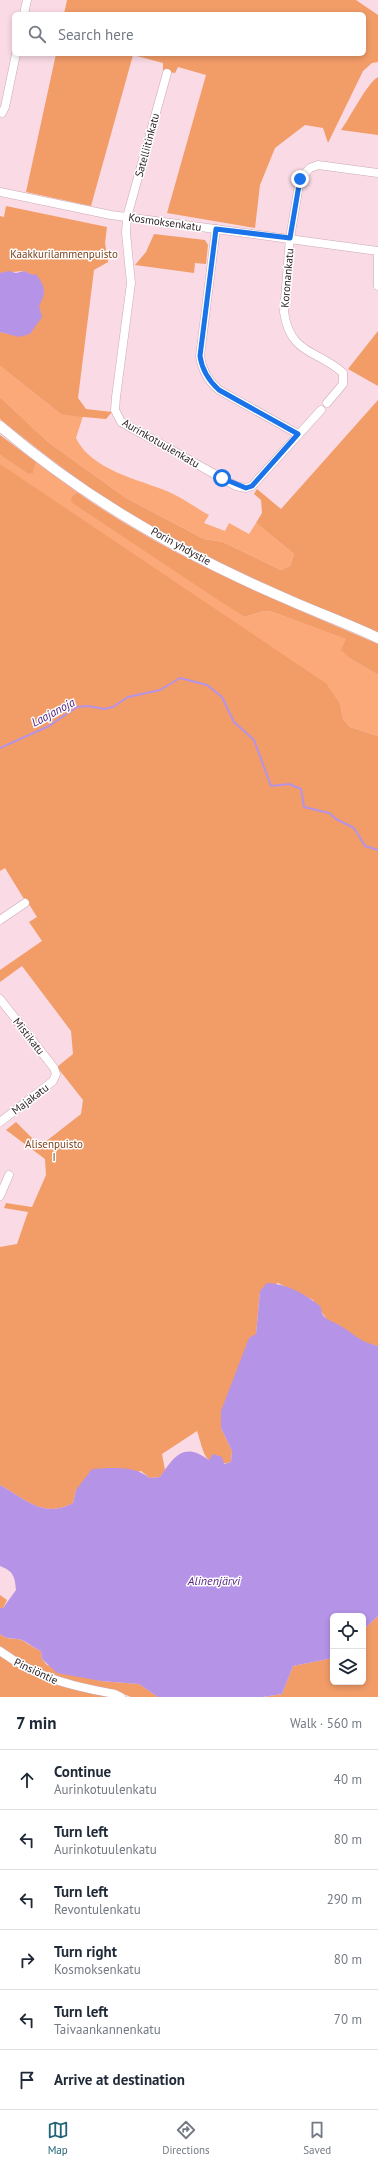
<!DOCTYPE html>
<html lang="en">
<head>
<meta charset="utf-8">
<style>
  :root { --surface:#fff; --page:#f2f2f3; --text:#1f2937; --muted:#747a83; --line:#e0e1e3; --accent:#226477 }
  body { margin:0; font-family:"PT Sans",sans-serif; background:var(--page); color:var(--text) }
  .controls { position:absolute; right:12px; bottom:12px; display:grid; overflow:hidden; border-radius:6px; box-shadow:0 2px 6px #0003 }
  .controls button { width:36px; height:36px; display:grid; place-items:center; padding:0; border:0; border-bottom:1px solid var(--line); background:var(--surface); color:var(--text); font:20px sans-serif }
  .stop { position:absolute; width:12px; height:12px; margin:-9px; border:3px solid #1a73e8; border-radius:50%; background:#fff }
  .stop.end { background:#1a73e8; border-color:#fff; box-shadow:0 1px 4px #0008 }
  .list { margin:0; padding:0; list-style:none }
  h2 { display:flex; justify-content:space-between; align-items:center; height:52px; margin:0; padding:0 16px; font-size:17px }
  h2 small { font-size:13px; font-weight:400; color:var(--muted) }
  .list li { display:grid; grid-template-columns:26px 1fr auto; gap:12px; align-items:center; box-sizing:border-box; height:60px; padding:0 16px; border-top:1px solid var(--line) }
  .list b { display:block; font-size:15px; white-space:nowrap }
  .list p { margin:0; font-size:13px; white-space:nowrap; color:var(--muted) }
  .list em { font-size:13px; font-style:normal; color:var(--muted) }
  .icon { flex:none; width:22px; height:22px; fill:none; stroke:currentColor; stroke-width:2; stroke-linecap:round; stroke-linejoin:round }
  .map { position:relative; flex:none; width:378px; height:1697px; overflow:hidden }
  .search { position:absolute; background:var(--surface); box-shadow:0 2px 6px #0003; left:12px; right:12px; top:12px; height:44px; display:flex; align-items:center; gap:10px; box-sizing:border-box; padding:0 14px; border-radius:6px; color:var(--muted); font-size:15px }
  .sheet { height:412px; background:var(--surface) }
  nav { display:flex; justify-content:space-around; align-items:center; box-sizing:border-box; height:56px; border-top:1px solid var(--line); background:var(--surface); font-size:11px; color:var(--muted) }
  nav a { display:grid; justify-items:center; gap:2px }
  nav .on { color:var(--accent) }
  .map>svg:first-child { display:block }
  .green { fill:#fba978 }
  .forest { fill:#f29c68 }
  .water { fill:#b593e6 }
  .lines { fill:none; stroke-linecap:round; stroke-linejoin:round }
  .stream { stroke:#b593e6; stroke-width:2 }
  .minor-casing { stroke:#caabb5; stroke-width:9 }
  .major-casing { stroke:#caabb5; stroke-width:11 }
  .minor { stroke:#fff; stroke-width:8 }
  .major { stroke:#fff; stroke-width:10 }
  .route { stroke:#1a73e8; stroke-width:5 }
  .labels { text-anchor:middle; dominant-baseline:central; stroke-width:3; stroke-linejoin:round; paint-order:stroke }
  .street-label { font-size:11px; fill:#281d21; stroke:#fff }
  .park-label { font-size:11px; fill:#7a421d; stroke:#fff }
  .water-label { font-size:12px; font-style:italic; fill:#501f80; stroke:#fff }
</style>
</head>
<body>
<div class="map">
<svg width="378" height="1697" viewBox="0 0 378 1697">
  <rect width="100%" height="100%" fill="#fadae4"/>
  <g class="green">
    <path d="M0 366 62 415 83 416 76 438C91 470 138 479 169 492 183 498 196 508 209 515L204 523 225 531 229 523 249 534 256 523 294 554 290 566 281 570 223 542 204 539 126 498 48 442 0 397Z"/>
    <path d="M0 455 28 474 33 472 36 462 77 492 72 496 244 617 264 611 273 612 347 639 351 659 378 675V736L350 727 343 719 340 703 327 684 378 842 0 464Z"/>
  </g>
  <g class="forest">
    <path d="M67 0H356L378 15V62L372 63 363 71 328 143 323 128 305 125 275 148 260 185 255 228 167 213 206 75 178 67 175 73 163 71V63L133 55 91 206 26 192 56 54H364V14H64Z"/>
    <path d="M378 77V135L341 130C350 118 367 83 378 77Z"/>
    <path d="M6 206 107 227 105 243 108 262 94 270 78 398 86 409 112 412 106 419 62 415 0 366V332L8 334 39 306 32 275 24 271 0 273V216L4 217Z"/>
    <path d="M154 234 205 240 208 245 206 264 195 263 194 273 135 265 146 252Z"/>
    <path d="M378 331V386L348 369Z"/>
    <path d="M0 397 48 442 126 498 204 539 223 542 281 570 290 566 294 554 256 523 262 513 261 500 254 494 257 489 281 509 378 400V633C289 594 196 557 114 504 74 478 37 449 0 419Z"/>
    <path d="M0 435 36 462 33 473 28 474 0 455Z"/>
    <path d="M0 464 327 684 340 703 343 719 350 727 378 736V1346L361 1342 339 1325 328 1321 313 1300 278 1283 260 1291 256 1334 221 1428 232 1451 231 1462C203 1469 204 1451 197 1431L162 1454 165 1470 160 1477 150 1478 141 1471 76 1490 73 1503C44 1519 25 1499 0 1485V1247L17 1244 28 1212 4 1208 6 1203 32 1207 46 1175 45 1159 6 1130 16 1122 40 1146 81 1114 83 1100 57 1067 73 1054 71 1031 22 966 0 982V970L42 941 29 922 37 917 25 898 24 899 5 868 0 871Z"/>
    <path d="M77 492C169 557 275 600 378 644V675L351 659 341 650 346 639 273 612 264 611 244 617 71 502 72 496Z"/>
    <path d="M0 1595 7 1600 3 1608H0Z"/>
    <path d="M378 1616V1697H263L282 1694 293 1666 333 1658V1682H363V1630Z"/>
    <path d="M0 1634C9 1640 9 1638 18 1639 26 1641 33 1648 41 1651L42 1659 47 1665 101 1681 139 1684 158 1697H131L117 1691 76 1683 29 1665 0 1646Z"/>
    <path d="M0 1655 20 1668 52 1684 111 1697H0Z"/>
  </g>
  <g class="water">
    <path d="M9 271 16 273 24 271 33 275 36 274C45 287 47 292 39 306L42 317 30 334 19 337 0 332V273Z"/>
    <path d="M267 1283C287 1284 306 1294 321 1307 321 1319 330 1320 339 1325 356 1335 358 1341 378 1346V1616L363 1630V1616H333V1658L293 1666 282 1694 263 1697H158L139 1684 101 1681 57 1673 42 1659 41 1651C33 1648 26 1640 18 1639 9 1638 9 1640 0 1634V1608H3L16 1590C15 1576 13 1571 0 1566V1485C25 1499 44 1519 73 1503L76 1490 92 1469C113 1468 133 1465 150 1478L160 1477C174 1457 183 1441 209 1460L213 1454 222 1457 224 1464 231 1462 232 1451 221 1428V1411L249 1338 256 1334 260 1291Z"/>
  </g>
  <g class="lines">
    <path class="stream" d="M0 748 49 726 77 707 88 706 104 709 113 707 128 697 160 690 180 678 207 685 222 697 234 722 254 740 271 786 289 784 301 789 304 807 329 813 336 819 354 828 365 846 378 850"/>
    <defs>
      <g id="minor">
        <path d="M24 14 27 0"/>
        <path d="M167 73 127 217 126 233 131 283 116 397 115 410 121 422 236 486 246 488 252 486 321 410"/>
        <path d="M2 113 5 107 16 54"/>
        <path d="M0 192 111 215 378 251"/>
        <path d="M216 229 200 356C202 370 208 381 219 390L298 434"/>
        <path d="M378 252V286"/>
        <path d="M327 403 343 384V373C318 350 290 355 284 312L290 238 300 179 310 168 318 165 378 173"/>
        <path d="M0 920 25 903"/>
        <path d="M0 999 54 1068 56 1074 53 1081 0 1122"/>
        <path d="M0 1196 9 1175"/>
        <path d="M0 1651C37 1678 71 1686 115 1694L121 1697"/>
      </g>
      <path id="major" d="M0 426C85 499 186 556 289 600 318 613 349 624 378 638"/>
    </defs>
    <use href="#minor" class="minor-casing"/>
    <use href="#major" class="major-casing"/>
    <use href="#minor" class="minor"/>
    <use href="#major" class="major"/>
  </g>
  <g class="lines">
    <path class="route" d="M222 478 246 488 252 486 298 434 219 390C208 380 202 370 200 356L216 229 290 238 300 179"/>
  </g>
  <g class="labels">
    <g class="street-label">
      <text transform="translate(147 145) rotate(-75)">Satelliitinkatu</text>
      <text transform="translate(165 222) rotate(8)">Kosmoksenkatu</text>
      <text transform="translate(287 278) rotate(-85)">Koronankatu</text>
      <text transform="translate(161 443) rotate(30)">Aurinkotuulenkatu</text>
      <text transform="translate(181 546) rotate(29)">Porin yhdystie</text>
      <text transform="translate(29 1036) rotate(52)">Mistikatu</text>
      <text transform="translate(30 1099) rotate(-37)">Majakatu</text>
      <text transform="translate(36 1671) rotate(25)">Pinsiöntie</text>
    </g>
    <g class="park-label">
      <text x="64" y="254">Kaakkurilammenpuisto</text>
      <text x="54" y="1144">Alisenpuisto<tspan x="54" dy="13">I</tspan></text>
    </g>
    <g class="water-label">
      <text transform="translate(53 712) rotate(-28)">Laajanoja</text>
      <text x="214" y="1580">Alinenjärvi</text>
    </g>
  </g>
</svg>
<div class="controls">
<button><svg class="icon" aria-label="locate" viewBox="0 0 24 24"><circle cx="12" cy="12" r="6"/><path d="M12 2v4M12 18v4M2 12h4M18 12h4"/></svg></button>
<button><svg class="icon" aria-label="layers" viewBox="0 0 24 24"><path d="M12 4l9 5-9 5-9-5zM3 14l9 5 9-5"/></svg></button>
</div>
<div class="stop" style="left:222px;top:478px"></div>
<div class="stop end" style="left:300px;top:179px"></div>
<div class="search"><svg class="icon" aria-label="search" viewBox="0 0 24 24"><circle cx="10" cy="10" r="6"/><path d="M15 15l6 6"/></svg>Search here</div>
</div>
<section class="sheet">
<h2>7 min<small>Walk · 560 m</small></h2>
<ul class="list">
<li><svg class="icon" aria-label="ahead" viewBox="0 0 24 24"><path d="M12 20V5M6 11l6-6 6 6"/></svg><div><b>Continue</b><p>Aurinkotuulenkatu</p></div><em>40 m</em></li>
<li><svg class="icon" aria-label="left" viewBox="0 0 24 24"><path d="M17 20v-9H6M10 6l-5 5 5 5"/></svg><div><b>Turn left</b><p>Aurinkotuulenkatu</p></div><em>80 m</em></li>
<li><svg class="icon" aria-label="left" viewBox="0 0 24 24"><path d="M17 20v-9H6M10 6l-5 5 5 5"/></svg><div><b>Turn left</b><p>Revontulenkatu</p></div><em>290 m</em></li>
<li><svg class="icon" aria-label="right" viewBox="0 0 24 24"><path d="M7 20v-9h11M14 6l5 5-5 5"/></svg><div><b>Turn right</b><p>Kosmoksenkatu</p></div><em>80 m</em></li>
<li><svg class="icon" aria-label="left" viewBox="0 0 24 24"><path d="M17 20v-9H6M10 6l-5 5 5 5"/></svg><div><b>Turn left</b><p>Taivaankannenkatu</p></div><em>70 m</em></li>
<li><svg class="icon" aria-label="arrive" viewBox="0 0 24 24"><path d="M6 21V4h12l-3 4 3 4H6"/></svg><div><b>Arrive at destination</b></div></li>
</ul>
</section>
<nav>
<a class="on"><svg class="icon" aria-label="map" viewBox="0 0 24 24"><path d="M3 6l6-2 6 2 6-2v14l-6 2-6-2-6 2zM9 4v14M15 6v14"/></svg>Map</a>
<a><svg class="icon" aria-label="directions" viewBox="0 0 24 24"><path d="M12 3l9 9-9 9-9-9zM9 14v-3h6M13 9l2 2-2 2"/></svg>Directions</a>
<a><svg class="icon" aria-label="saved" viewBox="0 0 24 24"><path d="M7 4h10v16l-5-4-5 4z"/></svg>Saved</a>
</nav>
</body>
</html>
